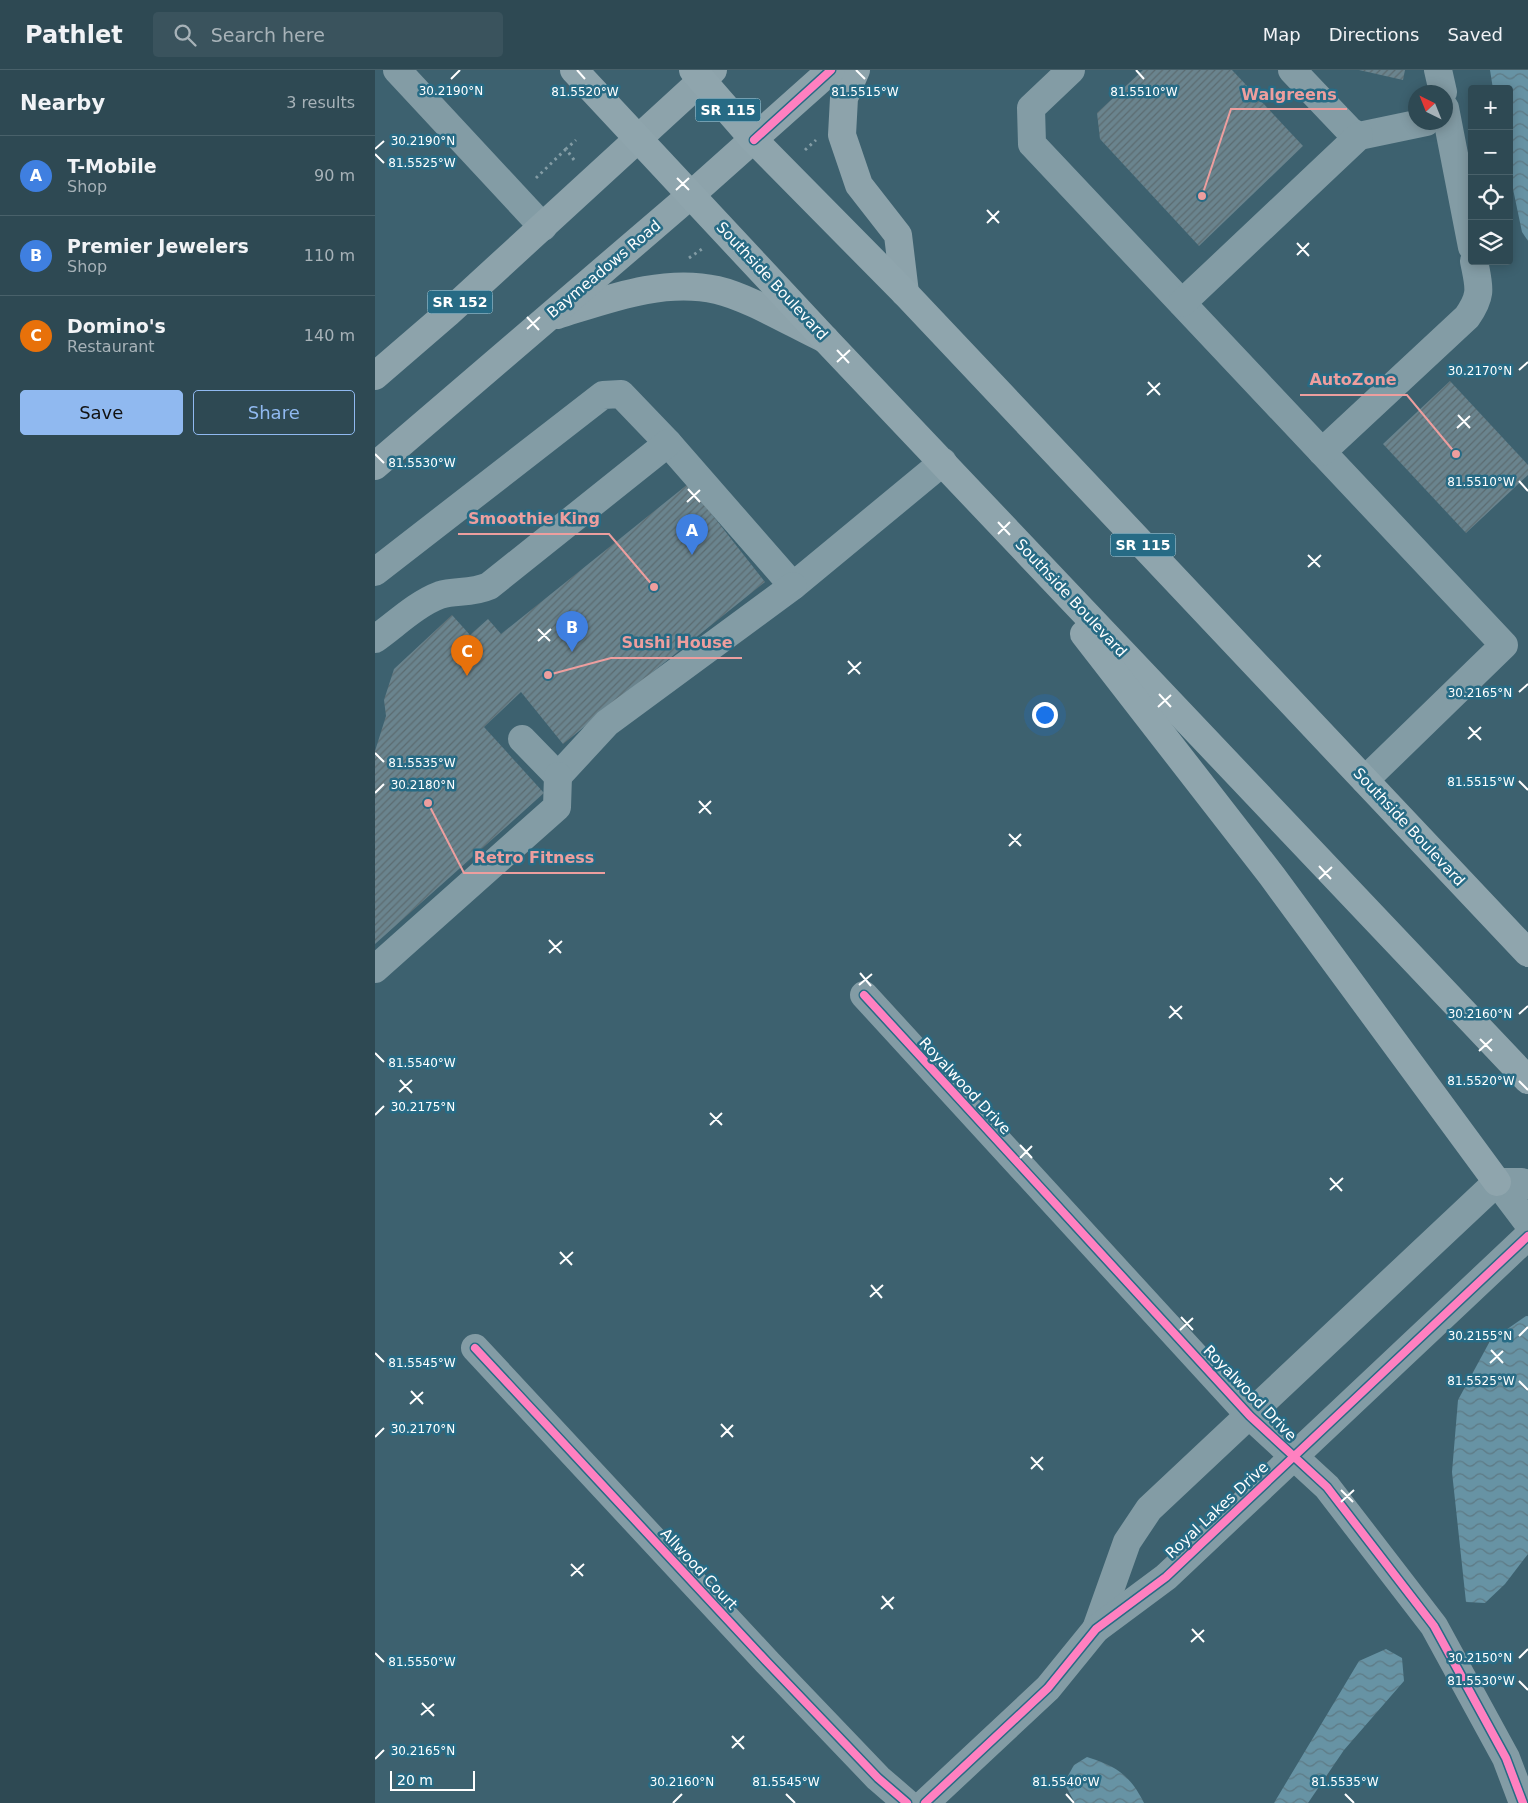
<!DOCTYPE html>
<html lang="en">
<head>
<meta charset="utf-8">
<style>
  :root { --surface:#2e4953; --page:#3a535d; --text:#f1f3f6; --muted:#a7b2b8; --line:#49616a; --accent:#90b9f0 }
  body { margin:0; font-family:"DejaVu Sans",sans-serif; background:var(--page); color:var(--text) }
  .controls { position:absolute; right:15px; top:15px; display:grid; overflow:hidden; border-radius:5px; box-shadow:0 2px 12px #0003 }
  .controls button { width:45px; height:45px; display:grid; place-items:center; padding:0; border:0; border-bottom:1px solid var(--line); background:var(--surface); color:var(--text); font:25px sans-serif }
  .compass { position:absolute; left:1033px; top:15px; width:45px; height:45px; border-radius:50%; background:var(--surface); box-shadow:0 2px 12px #0003; rotate:317deg }
  .scale { position:absolute; left:15px; bottom:12px; width:85px; box-sizing:border-box; padding-left:5px; border:2px solid #fff; border-top:0; font-size:14px; line-height:18px; white-space:nowrap; color:#fff; -webkit-text-stroke:4px #276b85; paint-order:stroke }
  .you { position:absolute; left:669px; top:644px; width:18px; height:18px; margin:-12px; border:4px solid #fff; border-radius:50%; background:#1a73e8; box-shadow:0 0 0 8px #1a73e833 }
  .badge { display:grid; place-items:center; width:32px; height:32px; border-radius:50%; background:var(--accent); color:#fff; font-size:16px; font-weight:700 }
  .pin { position:absolute; translate:-50% -41px; filter:drop-shadow(0 1px 2px #0008) }
  .pin::after { content:''; position:absolute; top:26px; width:18px; height:15px; background:inherit; clip-path:polygon(0 0,100% 0,50% 100%) }
  .list { margin:0; padding:0; list-style:none }
  h2 { display:flex; justify-content:space-between; align-items:center; height:65px; margin:0; padding:0 20px; font-size:21px }
  h2 small { font-size:16px; font-weight:400; color:var(--muted) }
  .list li { display:grid; grid-template-columns:32px 1fr auto; gap:15px; align-items:center; box-sizing:border-box; height:80px; padding:0 20px; border-top:1px solid var(--line) }
  .list b { display:block; font-size:19px; white-space:nowrap }
  .list p { margin:0; font-size:16px; white-space:nowrap; color:var(--muted) }
  .list em { font-size:16px; font-style:normal; color:var(--muted) }
  .actions { display:flex; gap:10px; padding:15px 20px }
  .actions a { flex:1; padding:11px 0; border:1px solid var(--accent); border-radius:5px; text-align:center; font-size:18px; color:var(--accent) }
  .actions .main { background:var(--accent); color:#111 }
  .icon { flex:none; width:28px; height:28px; fill:none; stroke:currentColor; stroke-width:2; stroke-linecap:round; stroke-linejoin:round }
  .map { position:relative; flex:none; width:1153px; height:1733px; overflow:hidden }
  header { display:flex; align-items:center; gap:30px; box-sizing:border-box; height:70px; padding:0 25px; background:var(--surface); border-bottom:1px solid var(--line) }
  header strong { font-size:24px }
  nav { display:flex; gap:28px; margin-inline-start:auto; font-size:18px }
  .search { width:350px; height:45px; background:var(--page); display:flex; align-items:center; gap:12px; box-sizing:border-box; padding:0 18px; border-radius:5px; color:var(--muted); font-size:19px }
  main { display:flex }
  aside { flex:1; background:var(--surface) }
  .map>svg:first-child { display:block }
  .water { fill:url(#water-waves) }
  .building { fill:url(#building-hatch) }
  .lines { fill:none; stroke-linecap:round; stroke-linejoin:round }
  .path { stroke:#839ca5; stroke-width:3; stroke-dasharray:2.5 4; stroke-linecap:butt }
  .minor { stroke:#839ca5; stroke-width:28 }
  .major { stroke:#8da3ab; stroke-width:28 }
  .highway { stroke:#8fa5ad; stroke-width:28 }
  .cycleway-casing { stroke:#276b85; stroke-width:11 }
  .cycleway { stroke:#ff80c0; stroke-width:8 }
  .ticks { fill:none; stroke:#fff; stroke-width:2 }
  .labels { text-anchor:middle; dominant-baseline:central; stroke-width:5; stroke-linejoin:round; paint-order:stroke }
  .shield { fill:#276b85; stroke:#bed3da; stroke-width:1 }
  .shield-label { font-size:14px; font-weight:bold; fill:#fff }
  .street-label { font-size:15px; fill:#fff; stroke:#276b85 }
  .ticks-label { font-size:12px; text-anchor:middle; fill:#fff; stroke:#276b85; stroke-width:5; stroke-linejoin:round; paint-order:stroke }
  .leader { fill:none; stroke:#ed9e9e; stroke-width:2 }
  .callout-dot { fill:#ed9e9e; stroke:#276b85; stroke-width:2 }
  .callout-label { font-size:16px; text-anchor:middle; font-weight:bold; fill:#ed9e9e; stroke:#276b85; stroke-width:5; stroke-linejoin:round; paint-order:stroke }
</style>
</head>
<body>
<header>
<strong>Pathlet</strong>
<div class="search"><svg class="icon" aria-label="search" viewBox="0 0 24 24"><circle cx="10" cy="10" r="6"/><path d="M15 15l6 6"/></svg>Search here</div>
<nav><a>Map</a><a>Directions</a><a>Saved</a></nav>
</header>
<main>
<aside>
<h2>Nearby<small>3 results</small></h2>
<ul class="list">
<li><span class="badge" style="background:#3f7fe0">A</span><div><b>T-Mobile</b><p>Shop</p></div><em>90 m</em></li>
<li><span class="badge" style="background:#3f7fe0">B</span><div><b>Premier Jewelers</b><p>Shop</p></div><em>110 m</em></li>
<li><span class="badge" style="background:#e8710a">C</span><div><b>Domino's</b><p>Restaurant</p></div><em>140 m</em></li>
</ul>
<div class="actions"><a class="main">Save</a><a>Share</a></div>
</aside>
<div class="map">
<svg width="1153" height="1733" viewBox="0 0 1153 1733">
  <defs>
    <pattern id="water-waves" width="16" height="10" patternUnits="userSpaceOnUse" patternTransform="scale(1.25)"><rect width="16" height="10" fill="#6793a4"/><path d="M0 5q4-4 8 0t8 0" fill="none" stroke="#5e7a85"/></pattern>
    <pattern id="building-hatch" width="6" height="6" patternUnits="userSpaceOnUse" patternTransform="scale(1.25)"><rect width="6" height="6" fill="#6a848e"/><path d="M-1 1l2-2M0 6l6-6M5 7l2-2" fill="none" stroke="#5c6b70"/></pattern>
  </defs>
  <rect width="100%" height="100%" fill="#3d616f"/>
  <g class="water">
    <path d="M1115 0H1153V171L1147 162 1134 100V19H1118Z"/>
    <path d="M1151 1246H1153V1484L1130 1514 1110 1533 1091 1532 1077 1402 1083 1330 1115 1271Z"/>
    <path d="M1011 1579 1027 1588 1029 1611 969 1680 933 1733H899L984 1591Z"/>
    <path d="M712 1687C741 1696 755 1705 769 1733H700L689 1713 699 1695Z"/>
  </g>
  <g class="building">
    <path d="M768 0H857L928 76 824 176 725 69 722 43Z"/>
    <path d="M984 0H1030L1028 10Z"/>
    <path d="M1075 311 1153 395V405L1091 463 1008 374Z"/>
    <path d="M313 414 390 512 188 674 146 622 109 657 169 723 0 874V681L11 646 9 630 19 599 77 545 95 565 113 549 126 564Z"/>
  </g>
  <g class="lines">
    <g class="path">
      <path d="M430 80 441 70"/>
      <path d="M199 90 191 79 201 70"/>
      <path d="M161 108 191 79"/>
      <path d="M314 188 327 179"/>
    </g>
    <g class="minor">
      <path d="M22 0 168 157"/>
      <path d="M696 0 656 38 657 74 1129 575 990 710"/>
      <path d="M917 0 975 61 984 66 1051 52"/>
      <path d="M1063 0 1068 22"/>
      <path d="M1070 38 1097 177"/>
      <path d="M807 233 984 66"/>
      <path d="M947 382 1092 247C1108 224 1104 217 1099 191"/>
      <path d="M0 502 228 325 246 324 293 373 418 516 568 392"/>
      <path d="M0 569C20 555 41 534 65 525 80 520 96 524 114 516L293 373"/>
      <path d="M147 669 183 706 232 653 418 516"/>
      <path d="M0 899 182 737 183 706"/>
      <path d="M489 925 875 1346 952 1417 1059 1556 1131 1688 1148 1733"/>
      <path d="M1122 1112 1153 1153"/>
      <path d="M1122 1112H1147L1153 1115"/>
      <path d="M100 1278 392 1592 503 1708 532 1733"/>
      <path d="M721 1559 752 1472 774 1439 1122 1112"/>
      <path d="M550 1733 673 1618 721 1559 791 1507 1153 1166"/>
    </g>
    <g class="major">
      <path d="M481 0 469 28 467 65 484 115 523 165 530 223"/>
      <path d="M182 245C234 229 288 208 342 220 373 227 420 255 450 269"/>
      <path d="M0 306 73 243 338 0"/>
      <path d="M0 396 317 124 456 0"/>
    </g>
    <g class="highway">
      <path d="M199 0 451 270 1153 1010"/>
      <path d="M318 0 379 70 530 223 1153 883"/>
      <path d="M709 564 897 806 1122 1112"/>
    </g>
    <defs>
      <g id="cycleway">
        <path d="M379 70 456 0"/>
        <path d="M489 925 875 1346 952 1417 1059 1556 1131 1688 1148 1733"/>
        <path d="M100 1278 392 1592 503 1708 532 1733"/>
        <path d="M550 1733 673 1618 721 1559 791 1507 1153 1166"/>
      </g>
    </defs>
    <use href="#cycleway" class="cycleway-casing"/>
    <use href="#cycleway" class="cycleway"/>
  </g>
  <path class="ticks" d="M202 0 210 9M481 0 490 9M761 0 769 9M76 9 85 0M0 79 9 71M0 84 9 93M302 108 314 120M301 120 314 108M612 140 624 153M612 153 624 141M922 173 934 186M922 185 934 173M152 247 164 260M152 259 165 247M462 280 474 293M462 292 475 280M1144 300 1153 292M773 312 785 325M772 325 785 313M1083 345 1095 358M1082 358 1095 346M0 384 9 393M1144 411 1153 421M313 419 325 432M312 432 325 420M623 452 635 465M623 464 635 452M933 485 945 497M933 497 946 485M163 559 175 571M163 571 176 559M473 591 485 604M473 604 486 592M1144 622 1153 614M784 624 796 637M783 637 796 625M1094 657 1106 670M1093 669 1106 657M0 683 9 692M1144 711 1153 720M0 723 9 714M324 731 336 744M324 743 336 731M634 764 646 776M634 776 646 764M944 796 956 809M944 809 957 797M174 870 186 883M174 883 187 871M485 903 496 916M484 915 497 904M795 936 807 949M1144 944 1153 936M794 948 807 936M1105 969 1117 981M1104 981 1117 969M0 983 9 992M25 1010 37 1023M1144 1011 1153 1020M24 1022 37 1010M335 1043 347 1055M0 1045 9 1036M335 1055 347 1043M645 1075 657 1088M645 1088 657 1076M955 1108 967 1121M955 1120 968 1108M185 1182 197 1195M185 1194 198 1182M496 1215 507 1228M495 1227 508 1215M806 1247 818 1260M805 1260 818 1248M1144 1266 1153 1257M1116 1280 1128 1293M0 1283 9 1292M1115 1293 1128 1281M1144 1311 1153 1320M36 1321 48 1334M35 1334 48 1322M346 1354 358 1367M0 1367 9 1358M346 1367 358 1355M656 1387 668 1400M656 1399 668 1387M966 1420 978 1432M966 1432 979 1420M196 1494 208 1506M196 1506 209 1494M507 1526 518 1539M506 1539 519 1527M817 1559 829 1572M816 1572 829 1560M0 1583 9 1592M1144 1588 1153 1579M1144 1611 1153 1620M47 1633 59 1646M46 1645 59 1634M357 1666 369 1679M357 1678 369 1666M0 1689 9 1680M411 1724 420 1733M691 1724 699 1733M970 1724 979 1733M298 1733 307 1724"/>
  <g class="labels">
    <g class="shield">
      <rect x="320.5" y="28.5" width="65" height="23" rx="4"/>
      <rect x="52.5" y="220.5" width="65" height="23" rx="4"/>
      <rect x="735.5" y="463.5" width="65" height="23" rx="4"/>
    </g>
    <g class="shield-label">
      <text x="353" y="40">SR 115</text>
      <text x="85" y="232">SR 152</text>
      <text x="768" y="475">SR 115</text>
    </g>
    <g class="street-label">
      <text transform="translate(229 199) rotate(-40)">Baymeadows Road</text>
      <text transform="translate(397 211) rotate(47)">Southside Boulevard</text>
      <text transform="translate(696 528) rotate(47)">Southside Boulevard</text>
      <text transform="translate(1034 757) rotate(47)">Southside Boulevard</text>
      <text transform="translate(590 1016) rotate(47)">Royalwood Drive</text>
      <text transform="translate(875 1323) rotate(46)">Royalwood Drive</text>
      <text transform="translate(842 1440) rotate(-43)">Royal Lakes Drive</text>
      <text transform="translate(324 1499) rotate(47)">Allwood Court</text>
    </g>
  </g>
  <g class="ticks-label">
    <text x="76" y="25">30.2190°N</text>
    <text x="210" y="26">81.5520°W</text>
    <text x="490" y="26">81.5515°W</text>
    <text x="769" y="26">81.5510°W</text>
    <text x="48" y="75">30.2190°N</text>
    <text x="47" y="97">81.5525°W</text>
    <text x="1105" y="305">30.2170°N</text>
    <text x="47" y="397">81.5530°W</text>
    <text x="1106" y="416">81.5510°W</text>
    <text x="1105" y="627">30.2165°N</text>
    <text x="47" y="697">81.5535°W</text>
    <text x="1106" y="716">81.5515°W</text>
    <text x="48" y="719">30.2180°N</text>
    <text x="1105" y="948">30.2160°N</text>
    <text x="47" y="997">81.5540°W</text>
    <text x="1106" y="1015">81.5520°W</text>
    <text x="48" y="1041">30.2175°N</text>
    <text x="1105" y="1270">30.2155°N</text>
    <text x="47" y="1297">81.5545°W</text>
    <text x="1106" y="1315">81.5525°W</text>
    <text x="48" y="1363">30.2170°N</text>
    <text x="1105" y="1592">30.2150°N</text>
    <text x="47" y="1596">81.5550°W</text>
    <text x="1106" y="1615">81.5530°W</text>
    <text x="48" y="1685">30.2165°N</text>
    <text x="411" y="1716">81.5545°W</text>
    <text x="691" y="1716">81.5540°W</text>
    <text x="970" y="1716">81.5535°W</text>
    <text x="307" y="1716">30.2160°N</text>
  </g>
  <path class="leader" d="M827 126L856 39H972M1081 384L1032 325H925M279 517L234 464H83M173 605L236 588H367M53 733L89 803H230"/>
  <g class="callout-dot">
    <circle cx="827" cy="126" r="5"/>
    <circle cx="1081" cy="384" r="5"/>
    <circle cx="279" cy="517" r="5"/>
    <circle cx="173" cy="605" r="5"/>
    <circle cx="53" cy="733" r="5"/>
  </g>
  <g class="callout-label">
    <text x="914" y="30">Walgreens</text>
    <text x="978" y="315">AutoZone</text>
    <text x="159" y="454">Smoothie King</text>
    <text x="302" y="578">Sushi House</text>
    <text x="159" y="793">Retro Fitness</text>
  </g>
</svg>
<div class="controls">
<button>+</button>
<button>−</button>
<button><svg class="icon" aria-label="locate" viewBox="0 0 24 24"><circle cx="12" cy="12" r="6"/><path d="M12 2v4M12 18v4M2 12h4M18 12h4"/></svg></button>
<button><svg class="icon" aria-label="layers" viewBox="0 0 24 24"><path d="M12 4l9 5-9 5-9-5zM3 14l9 5 9-5"/></svg></button>
</div>
<svg class="compass" viewBox="-18 -18 36 36"><path d="M0-13l5 13h-10z" fill="#e53935"/><path d="M0 13l5-13h-10z" fill="#a7b2b8"/></svg>
<div class="scale">20 m</div>
<div class="you"></div>
<div class="pin badge" style="left:317px;top:485px;background:#3f7fe0">A</div>
<div class="pin badge" style="left:197px;top:582px;background:#3f7fe0">B</div>
<div class="pin badge" style="left:92px;top:606px;background:#e8710a">C</div>
</div>
</main>
</body>
</html>
